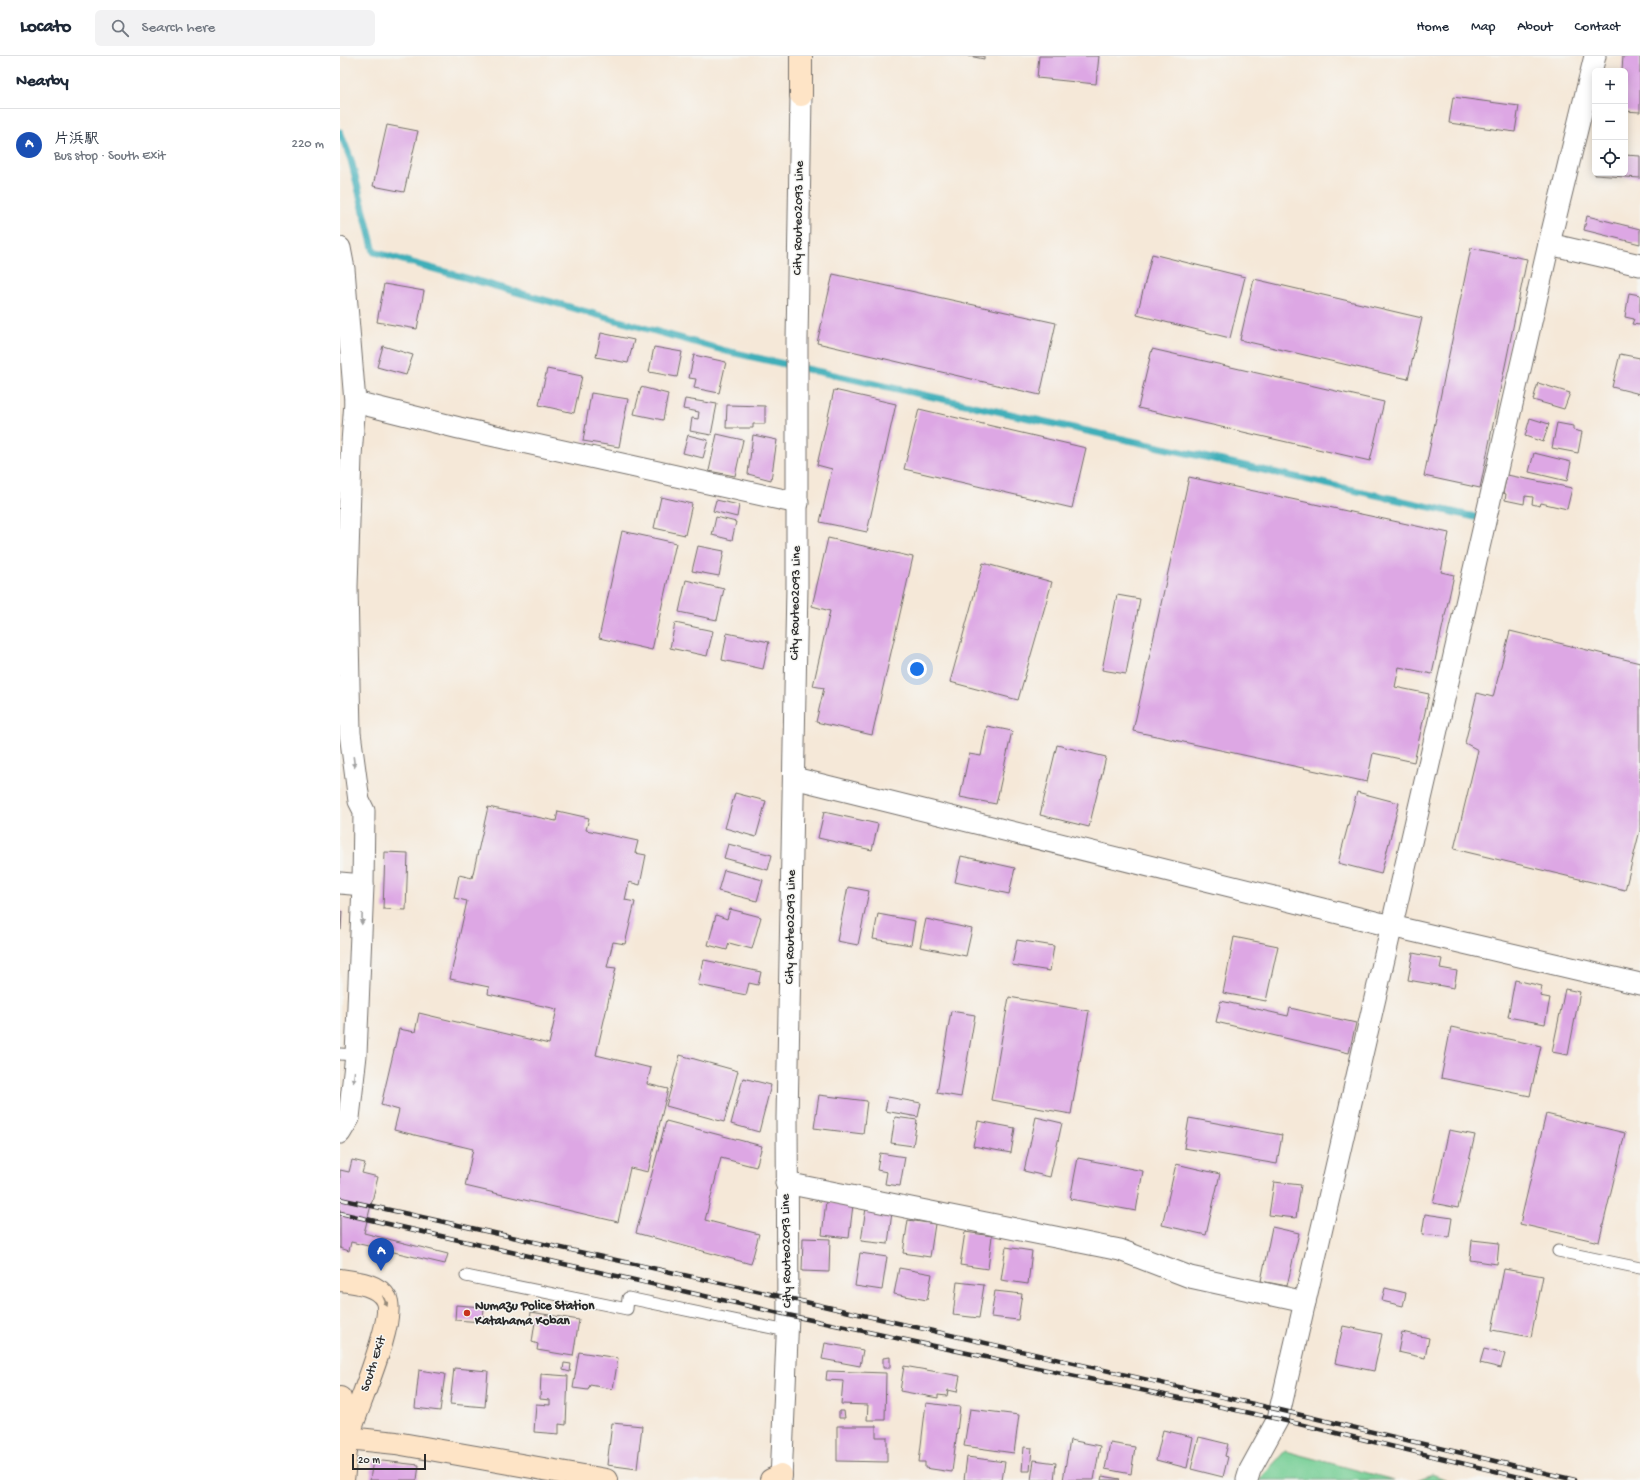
<!DOCTYPE html>
<html lang="en">
<head>
<meta charset="utf-8">
<style>
  :root { --surface:#fff; --page:#f2f2f3; --text:#1f2937; --muted:#747a83; --line:#e0e1e3; --accent:#111827 }
  body { margin:0; font-family:"Gochi Hand","Klee One",sans-serif; background:var(--page); color:var(--text) }
  .controls { position:absolute; right:12px; top:12px; display:grid; overflow:hidden; border-radius:6px; box-shadow:0 2px 10px #0003 }
  .controls button { width:36px; height:36px; display:grid; place-items:center; padding:0; border:0; border-bottom:1px solid var(--line); background:var(--surface); color:var(--text); font:20px sans-serif }
  .scale { position:absolute; left:12px; bottom:10px; width:74px; box-sizing:border-box; padding-left:4px; border:2px solid #2b2b2b; border-top:0; font-size:11px; line-height:14px; white-space:nowrap; color:#2b2b2b; -webkit-text-stroke:3px #f6f6f2; paint-order:stroke }
  .you { position:absolute; left:577px; top:613px; width:14px; height:14px; margin:-10px; border:3px solid #fff; border-radius:50%; background:#1a73e8; box-shadow:0 0 0 6px #1a73e833 }
  .badge { display:grid; place-items:center; width:26px; height:26px; border-radius:50%; background:var(--accent); color:#fff; font-size:13px; font-weight:700 }
  .pin { position:absolute; translate:-50% -33px; filter:drop-shadow(0 1px 2px #0008) }
  .pin::after { content:''; position:absolute; top:21px; width:14px; height:12px; background:inherit; clip-path:polygon(0 0,100% 0,50% 100%) }
  .list { margin:0; padding:0; list-style:none }
  h2 { display:flex; justify-content:space-between; align-items:center; height:52px; margin:0; padding:0 16px; font-size:17px }
  h2 small { font-size:13px; font-weight:400; color:var(--muted) }
  .list li { display:grid; grid-template-columns:26px 1fr auto; gap:12px; align-items:center; box-sizing:border-box; height:72px; padding:0 16px; border-top:1px solid var(--line) }
  .list b { display:block; font-size:15px; white-space:nowrap }
  .list p { margin:0; font-size:13px; white-space:nowrap; color:var(--muted) }
  .list em { font-size:13px; font-style:normal; color:var(--muted) }
  .icon { flex:none; width:22px; height:22px; fill:none; stroke:currentColor; stroke-width:2; stroke-linecap:round; stroke-linejoin:round }
  .map { position:relative; flex:none; width:1300px; height:1424px; overflow:hidden }
  header { display:flex; align-items:center; gap:24px; box-sizing:border-box; height:56px; padding:0 20px; background:var(--surface); border-bottom:1px solid var(--line) }
  header strong { font-size:19px }
  nav { display:flex; gap:22px; margin-inline-start:auto; font-size:14px }
  .search { width:280px; height:36px; background:var(--page); display:flex; align-items:center; gap:10px; box-sizing:border-box; padding:0 14px; border-radius:6px; color:var(--muted); font-size:15px }
  main { display:flex }
  aside { flex:1; background:var(--surface) }
  .map>svg:first-child { display:block }
  .green { fill:#75ce94; stroke:#507c60 }
  .lines { fill:none; stroke-linecap:round; stroke-linejoin:round }
  .stream { stroke:#3fafb9; stroke-width:7 }
  .building { fill:#dda7e4 }
  .lane-casing { stroke:#726d68; stroke-width:13 }
  .street-casing { stroke:#726d68; stroke-width:23 }
  .secondary-casing { stroke:#726d68; stroke-width:24 }
  .lane { stroke:#fff; stroke-width:11 }
  .street { stroke:#fff; stroke-width:21 }
  .secondary { stroke:#fee4c6; stroke-width:22 }
  .rail-casing { stroke:#2b2b2b; stroke-width:4.5 }
  .rail { stroke:#f6f6f2; stroke-width:3; stroke-dasharray:9; stroke-linecap:butt }
  .oneway { fill:#a0a0a0 }
  .oneway2 { fill:#948878 }
  .poi-dot { fill:#c8321e; stroke:#f6f6f2; stroke-width:1.5 }
  .labels { text-anchor:middle; dominant-baseline:central; stroke-width:3; stroke-linejoin:round; paint-order:stroke }
  .street-label { font-size:13px; fill:#2b2b2b; stroke:#f6f6f2 }
  .poi-label { font-size:13px; font-weight:bold; fill:#2b2b2b; stroke:#f6f6f2; text-anchor:start }
</style>
</head>
<body>
<header>
<strong>Locato</strong>
<div class="search"><svg class="icon" aria-label="search" viewBox="0 0 24 24"><circle cx="10" cy="10" r="6"/><path d="M15 15l6 6"/></svg>Search here</div>
<nav><a>Home</a><a>Map</a><a>About</a><a>Contact</a></nav>
</header>
<main>
<aside>
<h2>Nearby<small></small></h2>
<ul class="list">
<li><span class="badge" style="background:#1a4fb4">A</span><div><b>片浜駅</b><p>Bus stop · South Exit</p></div><em>220 m</em></li>
</ul>
</aside>
<div class="map">
<svg width="1300" height="1424" viewBox="0 0 1300 1424">
  <rect width="100%" height="100%" fill="#f6f6f2"/>
  <filter id="ink" filterUnits="userSpaceOnUse"><feTurbulence type="fractalNoise" baseFrequency=".025" numOctaves="2"/><feDisplacementMap in="SourceGraphic" scale="8" xChannelSelector="R" yChannelSelector="G"/><feConvolveMatrix kernelMatrix="1 2 1 2 8 2 1 2 1" color-interpolation-filters="sRGB"/></filter>
  <filter id="wash" filterUnits="userSpaceOnUse"><feTurbulence type="fractalNoise" baseFrequency=".012" numOctaves="4" result="noise"/><feDisplacementMap in="SourceGraphic" scale="16" xChannelSelector="R" yChannelSelector="G"/><feGaussianBlur stdDeviation="0.9" result="paint"/><feColorMatrix in="noise" values="0 0 0 0 0 0 0 0 0 0 0 0 0 0 0 0 0 1.4 0 .05"/><feComposite in="paint" operator="in"/></filter>
  <g filter="url(#wash)">
    <rect width="100%" height="100%" fill="#f5e8d8"/>
    <g class="green">
      <path d="M945 1395 1054 1424H919Z"/>
      <path d="M1092 1418 1107 1424H1077Z"/>
    </g>
    <g class="lines">
      <path class="stream" d="M0 76 11 104 34 196 386 295 1135 461"/>
    </g>
    <g id="blocks">
      <g class="building">
        <path d="M629 0H644V3Z"/>
        <path d="M699 0H759L756 28 697 22Z"/>
        <path d="M1283 0H1300V56L1285 55V15H1282Z"/>
        <path d="M1113 41 1179 50 1175 76 1109 67Z"/>
        <path d="M47 69 78 75 64 136 33 130Z"/>
        <path d="M1285 99 1300 100V122L1255 119V117H1285Z"/>
        <path d="M1247 160 1300 173V188L1244 174Z"/>
        <path d="M1131 192 1187 203 1140 432 1084 420Z"/>
        <path d="M812 198 905 221 890 282 797 259Z"/>
        <path d="M493 218 716 267 700 339 477 287Z"/>
        <path d="M914 223 1082 262 1068 323 900 284Z"/>
        <path d="M44 228 84 235 77 273 37 266Z"/>
        <path d="M1289 237 1300 239V269L1292 268 1294 263 1285 261Z"/>
        <path d="M261 277 294 284 288 307 256 301Z"/>
        <path d="M43 290 73 299 66 319 37 311Z"/>
        <path d="M314 291 342 296 337 321 309 316Z"/>
        <path d="M812 293 1044 346 1030 405 798 352Z"/>
        <path d="M1280 298 1300 302V338L1272 331Z"/>
        <path d="M354 299 386 306 379 337 354 332 356 323 349 322Z"/>
        <path d="M207 313 242 320 234 357 199 349Z"/>
        <path d="M1198 327 1230 337 1224 353 1193 344Z"/>
        <path d="M301 331 328 338 323 364 294 358Z"/>
        <path d="M494 334 556 348 527 476 480 466 492 413 477 409Z"/>
        <path d="M251 337 288 343 279 391 243 385Z"/>
        <path d="M345 343 377 348 371 379 350 375 352 362 358 363 359 356 343 353Z"/>
        <path d="M387 349 425 350V368H413V372H386Z"/>
        <path d="M579 353 746 392 732 452 564 413Z"/>
        <path d="M1190 362 1209 368 1203 386 1185 380Z"/>
        <path d="M1217 367 1233 370V374L1242 376 1238 397 1212 392Z"/>
        <path d="M377 378 403 384 395 420 369 415Z"/>
        <path d="M348 379 368 384 363 402 343 397Z"/>
        <path d="M413 379 437 384 431 424 408 418Z"/>
        <path d="M1194 397 1231 406 1227 425 1189 416Z"/>
        <path d="M1167 419 1232 432 1227 453 1201 447 1200 450 1192 448 1193 441 1185 440 1184 448 1165 444 1166 438 1163 437Z"/>
        <path d="M849 421 1109 477 1101 516 1114 519 1092 618 1059 611 1055 631 1089 638 1074 706 1033 697 1027 726 793 675Z"/>
        <path d="M321 441 352 448 345 479 314 472Z"/>
        <path d="M376 444 399 449 397 461 373 455Z"/>
        <path d="M376 461 396 466 392 484 372 479Z"/>
        <path d="M282 475 336 487 312 594 259 582Z"/>
        <path d="M488 482 573 501 532 679 476 666 484 632 473 630 490 555 472 550Z"/>
        <path d="M358 490 384 495 379 520 352 515Z"/>
        <path d="M643 507 712 526 678 644 610 626Z"/>
        <path d="M346 524 384 533 377 564 339 556Z"/>
        <path d="M777 539 800 543 786 618 762 614Z"/>
        <path d="M335 567 373 575 367 600 330 592Z"/>
        <path d="M1170 575 1300 607V774L1285 834 1114 793 1138 694 1125 687 1137 637 1153 641Z"/>
        <path d="M387 577 429 586 423 613 382 604Z"/>
        <path d="M647 670 672 675 656 748 620 741 629 698 641 700Z"/>
        <path d="M717 689 766 701 749 771 700 759Z"/>
        <path d="M1017 736 1059 747 1041 818 998 807Z"/>
        <path d="M395 737 426 745 416 781 385 772Z"/>
        <path d="M148 751 216 765 218 755 249 762 246 774 298 785 295 797 306 799 300 829 289 826 285 844 295 846 285 888 273 886 267 911 276 912 256 999 311 1012 307 1028 328 1033 308 1116 290 1112 278 1166 125 1130 133 1093 54 1074 59 1054 41 1049 59 973 75 976 79 957 209 988 217 953 148 938 149 931 110 923 127 845 114 842 119 819 132 822Z"/>
        <path d="M484 756 538 768 532 794 478 782Z"/>
        <path d="M388 788 432 799 428 814 384 802Z"/>
        <path d="M45 796 68 797 66 854 43 853Z"/>
        <path d="M621 800 675 812 669 838 615 826Z"/>
        <path d="M384 814 423 824 417 845 378 835Z"/>
        <path d="M508 831 529 835 518 889 497 885Z"/>
        <path d="M390 853 421 861 412 893 389 887 387 894 368 889 376 859 387 863Z"/>
        <path d="M0 855H2L1 874H0Z"/>
        <path d="M538 858 575 865 571 889 533 883Z"/>
        <path d="M586 863 632 873 626 900 580 891Z"/>
        <path d="M894 881 938 890 926 945 883 937Z"/>
        <path d="M677 884 714 890 710 915 672 909Z"/>
        <path d="M1073 897 1102 903 1100 912 1117 915 1114 932 1068 924Z"/>
        <path d="M364 904 421 916 418 929 409 927 406 939 358 929Z"/>
        <path d="M1175 924 1202 930 1200 940 1210 942 1205 968 1168 961Z"/>
        <path d="M1225 933 1240 936 1228 999 1212 996Z"/>
        <path d="M669 941 749 955 731 1058 651 1044Z"/>
        <path d="M881 945 948 960 950 952 1016 967 1009 997 876 966Z"/>
        <path d="M611 955 635 959 621 1041 597 1037Z"/>
        <path d="M1111 971 1201 990 1190 1040 1101 1022Z"/>
        <path d="M340 999 398 1015 384 1066 326 1050Z"/>
        <path d="M403 1022 431 1029 419 1076 391 1068Z"/>
        <path d="M479 1039 527 1045 523 1078 474 1072Z"/>
        <path d="M548 1041 581 1047 578 1061 545 1055Z"/>
        <path d="M1206 1058 1285 1077 1259 1186 1180 1168Z"/>
        <path d="M555 1061 577 1064 573 1090 551 1087Z"/>
        <path d="M696 1061 722 1067 710 1121 684 1115Z"/>
        <path d="M849 1062 942 1079 937 1108 844 1092Z"/>
        <path d="M326 1065 422 1090 416 1111 381 1102 365 1164 419 1178 411 1208 296 1177Z"/>
        <path d="M638 1065 675 1072 671 1097 633 1090Z"/>
        <path d="M1109 1074 1135 1079 1118 1152 1093 1147Z"/>
        <path d="M540 1097 565 1101 560 1130 545 1128 547 1116 537 1114Z"/>
        <path d="M738 1102 803 1115 796 1155 730 1143Z"/>
        <path d="M12 1104 25 1107 22 1117 38 1121 24 1177 108 1198 105 1208 11 1186 9 1195 0 1192V1114L9 1116Z"/>
        <path d="M836 1108 880 1118 866 1179 822 1169Z"/>
        <path d="M934 1126 961 1129 956 1162 929 1159Z"/>
        <path d="M486 1145 513 1149 509 1182 482 1179Z"/>
        <path d="M526 1152 552 1156 548 1188 521 1185Z"/>
        <path d="M1085 1158 1112 1162 1109 1181 1082 1178Z"/>
        <path d="M568 1164 595 1168 590 1201 563 1197Z"/>
        <path d="M932 1171 959 1177 947 1230 921 1225Z"/>
        <path d="M625 1176 652 1180 648 1213 620 1209Z"/>
        <path d="M463 1182 490 1183 489 1216 462 1215Z"/>
        <path d="M1132 1184 1159 1187 1157 1208 1130 1204Z"/>
        <path d="M666 1191 692 1195 688 1228 661 1224Z"/>
        <path d="M520 1197 547 1201 542 1234 515 1230Z"/>
        <path d="M559 1212 592 1218 587 1244 554 1238Z"/>
        <path d="M1164 1213 1203 1220 1191 1281 1152 1274Z"/>
        <path d="M617 1226 644 1229 639 1262 613 1259Z"/>
        <path d="M1045 1232 1066 1237 1063 1250 1042 1245Z"/>
        <path d="M655 1235 682 1238 678 1264 651 1261Z"/>
        <path d="M116 1249 144 1251 143 1266 115 1264Z"/>
        <path d="M191 1256 239 1264 233 1300 197 1294 198 1288 192 1286 195 1266 190 1265Z"/>
        <path d="M1003 1270 1042 1278 1034 1315 995 1307Z"/>
        <path d="M1062 1276 1089 1282 1085 1302 1058 1296Z"/>
        <path d="M485 1287 523 1294 520 1310 482 1303Z"/>
        <path d="M1144 1293 1165 1298 1161 1312 1140 1307Z"/>
        <path d="M239 1296 278 1302 273 1333 250 1329 248 1334 233 1332Z"/>
        <path d="M550 1301V1312H543V1302Z"/>
        <path d="M224 1307 231 1308 230 1316 223 1314Z"/>
        <path d="M564 1310 620 1320 617 1336 608 1334 607 1340 598 1339V1342L560 1335Z"/>
        <path d="M114 1312 148 1315 145 1351 110 1348Z"/>
        <path d="M79 1314 105 1318 100 1355 75 1352Z"/>
        <path d="M487 1315 546 1317 545 1364H527L528 1349 501 1348 503 1325 486 1324Z"/>
        <path d="M201 1318 228 1320 226 1369 219 1368V1378L194 1376 196 1348 210 1349V1344L200 1343Z"/>
        <path d="M586 1347 620 1351 612 1416 585 1412V1406H579Z"/>
        <path d="M630 1353 679 1359 674 1397 624 1390Z"/>
        <path d="M499 1355H504L505 1362H499Z"/>
        <path d="M272 1367 302 1370 297 1413 267 1409Z"/>
        <path d="M497 1370H536V1381H547V1406L497 1405Z"/>
        <path d="M823 1374 853 1381 847 1412 816 1404Z"/>
        <path d="M859 1381 888 1388 885 1400 888 1401 883 1421 851 1413Z"/>
        <path d="M730 1384 760 1390 754 1424H723Z"/>
        <path d="M770 1387 795 1391 791 1418 765 1413Z"/>
        <path d="M684 1391 692 1392 690 1415H682Z"/>
        <path d="M627 1401 665 1406 662 1424H624Z"/>
        <path d="M33 1404 79 1409 77 1424H30Z"/>
        <path d="M694 1404 716 1407 714 1424H691Z"/>
        <path d="M762 1420 780 1423 779 1424H761Z"/>
      </g>
    </g>
  </g>
  <g filter="url(#ink)">
    <use href="#blocks" fill-opacity="0" stroke="#726d68" stroke-width="1"/>
    <g class="lines">
      <defs>
        <g id="lane">
          <path d="M0 998 16 999"/>
          <path d="M1218 1195 1300 1212"/>
          <path d="M126 1220 287 1253 288 1242 447 1275"/>
        </g>
        <g id="street">
          <path d="M1209 188 1300 209"/>
          <path d="M0 192 4 213 15 346 11 400 7 531 10 677 19 745 24 755 23 829 16 999 9 1062 0 1077"/>
          <path d="M15 346 119 372 458 447"/>
          <path d="M454 722 1051 870 1300 928"/>
          <path d="M0 827 23 829"/>
          <path d="M446 1127 780 1194 850 1221 965 1246"/>
          <path d="M441 1424 448 1259 447 1062 457 530V284L461 39"/>
          <path d="M907 1424 910 1414 938 1363 940 1354 1209 188 1255 0"/>
        </g>
        <g id="secondary">
          <path d="M461 39V0"/>
          <path d="M0 1224C15 1226 38 1228 46 1243 57 1264 15 1355 8 1382 5 1395 5 1410 3 1424"/>
          <path d="M0 1342 8 1382"/>
          <path d="M8 1382 56 1387 266 1424"/>
          <path d="M431 1424 441 1419"/>
        </g>
      </defs>
      <use href="#lane" class="lane-casing"/>
      <use href="#street" class="street-casing"/>
      <use href="#secondary" class="secondary-casing"/>
      <use href="#lane" class="lane"/>
      <use href="#street" class="street"/>
      <use href="#secondary" class="secondary"/>
      <defs>
        <g id="rail">
          <path d="M0 1143 448 1242 940 1354 1235 1424"/>
          <path d="M0 1157 448 1259 938 1363 1192 1424"/>
        </g>
      </defs>
      <use href="#rail" class="rail-casing"/>
      <use href="#rail" class="rail"/>
    </g>
    <defs><path id="oneway-solid" d="M-6-.8H1V-3.2L6.5 0L1 3.2V.8H-6Z"/></defs>
    <g class="oneway">
      <use href="#oneway-solid" transform="translate(14 706) rotate(83)"/>
      <use href="#oneway-solid" transform="translate(22 863) rotate(92)"/>
      <use href="#oneway-solid" transform="translate(14 1021) rotate(96)"/>
    </g>
    <use class="oneway2" href="#oneway-solid" transform="translate(45 1245) rotate(67)"/>
  </g>
  <circle class="poi-dot" cx="127" cy="1257" r="4"/>
  <g class="labels">
    <g class="street-label">
      <text transform="translate(459 162) rotate(-89)">City Route02093 Line</text>
      <text transform="translate(456 547) rotate(-89)">City Route02093 Line</text>
      <text transform="translate(451 871) rotate(-89)">City Route02093 Line</text>
      <text transform="translate(447 1195) rotate(-91)">City Route02093 Line</text>
      <text transform="translate(34 1308) rotate(-72)">South Exit</text>
    </g>
    <g class="poi-label">
      <text x="135" y="1250">Numazu Police Station<tspan x="135" dy="15">Katahama Koban</tspan></text>
    </g>
  </g>
</svg>
<div class="controls">
<button>+</button>
<button>−</button>
<button><svg class="icon" aria-label="locate" viewBox="0 0 24 24"><circle cx="12" cy="12" r="6"/><path d="M12 2v4M12 18v4M2 12h4M18 12h4"/></svg></button>
</div>
<div class="scale">20 m</div>
<div class="you"></div>
<div class="pin badge" style="left:41px;top:1215px;background:#1a4fb4">A</div>
</div>
</main>
</body>
</html>
